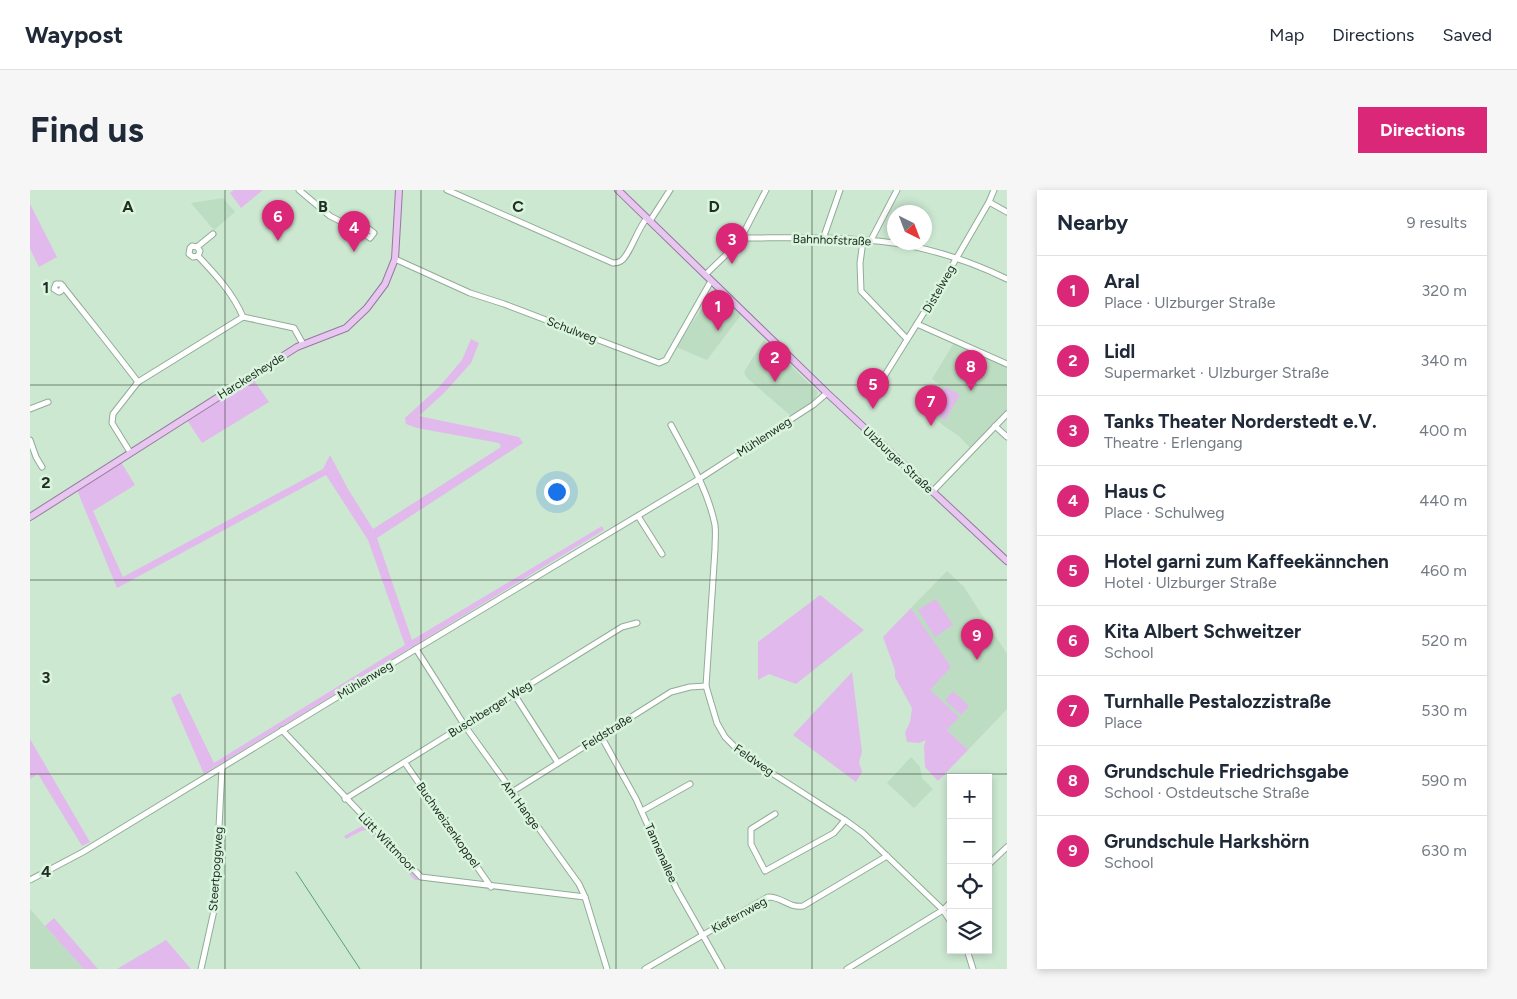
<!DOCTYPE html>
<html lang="en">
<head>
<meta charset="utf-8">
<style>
  :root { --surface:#fff; --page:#f6f6f7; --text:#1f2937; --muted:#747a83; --line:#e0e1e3; --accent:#db2777 }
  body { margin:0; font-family:Figtree,sans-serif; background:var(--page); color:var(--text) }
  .controls { position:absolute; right:15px; bottom:15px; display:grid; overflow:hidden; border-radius:0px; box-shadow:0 2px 8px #0003 }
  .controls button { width:45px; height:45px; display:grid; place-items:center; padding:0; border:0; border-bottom:1px solid var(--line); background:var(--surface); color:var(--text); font:25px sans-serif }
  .compass { position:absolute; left:857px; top:15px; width:45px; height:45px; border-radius:50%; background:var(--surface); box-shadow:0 2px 8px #0003; rotate:138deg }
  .you { position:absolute; left:526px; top:301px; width:18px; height:18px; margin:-12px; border:4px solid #fff; border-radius:50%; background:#1a73e8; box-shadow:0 0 0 8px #1a73e833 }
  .badge { display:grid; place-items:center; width:32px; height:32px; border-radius:50%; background:var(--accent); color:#fff; font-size:16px; font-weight:700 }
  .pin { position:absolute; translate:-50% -41px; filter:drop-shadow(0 1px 2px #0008) }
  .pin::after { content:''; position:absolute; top:26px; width:18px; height:15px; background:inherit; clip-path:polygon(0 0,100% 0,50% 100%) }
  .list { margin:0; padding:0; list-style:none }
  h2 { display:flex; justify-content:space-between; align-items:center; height:65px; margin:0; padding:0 20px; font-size:21px }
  h2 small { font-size:16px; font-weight:400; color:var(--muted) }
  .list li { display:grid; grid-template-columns:32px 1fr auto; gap:15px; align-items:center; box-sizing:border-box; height:70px; padding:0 20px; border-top:1px solid var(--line) }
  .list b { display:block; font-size:19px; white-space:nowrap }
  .list p { margin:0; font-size:16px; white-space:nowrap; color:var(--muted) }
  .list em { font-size:16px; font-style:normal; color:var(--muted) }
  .icon { flex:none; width:28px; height:28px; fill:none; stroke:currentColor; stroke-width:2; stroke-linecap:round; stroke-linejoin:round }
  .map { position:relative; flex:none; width:977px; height:779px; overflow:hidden; border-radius:0px }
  header { display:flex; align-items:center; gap:30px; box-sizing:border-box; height:70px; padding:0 25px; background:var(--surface); border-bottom:1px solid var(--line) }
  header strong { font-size:24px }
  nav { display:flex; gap:28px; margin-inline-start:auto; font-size:18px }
  .intro { display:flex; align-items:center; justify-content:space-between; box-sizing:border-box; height:120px; padding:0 30px }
  h1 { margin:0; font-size:35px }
  .button { padding:12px 22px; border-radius:0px; background:var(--accent); color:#fff; font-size:18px; font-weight:700 }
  main { display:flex; gap:30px; padding:0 30px }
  aside { flex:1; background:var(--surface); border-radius:0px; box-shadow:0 2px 8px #0003 }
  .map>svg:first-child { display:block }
  .built { fill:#bcddc2 }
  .green { fill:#e2b9ec }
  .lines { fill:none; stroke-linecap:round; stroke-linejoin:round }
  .stream { stroke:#58a36b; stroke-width:1 }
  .minor-casing { stroke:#92ac97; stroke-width:7 }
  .major-casing { stroke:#9878a1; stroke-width:8 }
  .minor { stroke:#fff; stroke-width:5 }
  .major { stroke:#e7c6ef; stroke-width:6 }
  .grid { fill:none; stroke:#222d24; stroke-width:1; stroke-opacity:0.55 }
  .labels { text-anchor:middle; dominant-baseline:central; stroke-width:5; stroke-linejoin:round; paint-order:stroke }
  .street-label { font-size:12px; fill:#222d24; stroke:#d9f5de }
  .grid-label { font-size:16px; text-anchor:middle; font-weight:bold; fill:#222d24; stroke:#d9f5de; stroke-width:5; stroke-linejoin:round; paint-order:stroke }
</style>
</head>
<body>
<header>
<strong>Waypost</strong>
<nav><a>Map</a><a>Directions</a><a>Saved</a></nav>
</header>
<div class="intro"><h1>Find us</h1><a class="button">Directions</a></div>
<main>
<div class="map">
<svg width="977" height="779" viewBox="0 0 977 779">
  <rect width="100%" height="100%" fill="#cce8d1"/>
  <g class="built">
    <path d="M193 8 205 22 184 40 161 13Z"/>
    <path d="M684 100 711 125 677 170 646 157Z"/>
    <path d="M734 150 788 202 785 209 762 227 716 187 714 182Z"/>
    <path d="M925 151 977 174V224L942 260 929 246 914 236 894 219 909 194 902 189Z"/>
    <path d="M917 381 934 397 977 464V519L938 560 917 540 928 527 899 500 920 476 881 418Z"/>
    <path d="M881 567 890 577 892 588 903 599 884 618 857 593Z"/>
    <path d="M0 719 15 736 54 779H0Z"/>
  </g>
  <g class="green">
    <path d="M204 0H233L211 18 200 3Z"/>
    <path d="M0 14 27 67 9 77 0 59Z"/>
    <path d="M441 149 449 153 441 173 415 202 389 226 489 247 493 253 347 348 382 450 572 336 574 340 174 584 141 508 150 503 184 573 375 455 338 350 296 285 87 398 47 300 91 272 105 295 63 321 93 387 293 279 300 265 318 299 343 339 471 257 469 253 387 238 376 234 375 228 409 197 432 170Z"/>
    <path d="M223 189 239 212 172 253 157 230Z"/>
    <path d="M916 197 930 205 915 230 901 222Z"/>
    <path d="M790 405 834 440 766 494 739 484 728 490V452Z"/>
    <path d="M906 409 923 435 905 447 888 420Z"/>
    <path d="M881 418 921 477 900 500 929 527 917 540 938 560 908 591 895 577 894 556 896 550 889 553 877 552 875 543 880 532 882 518 865 487V480L853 447Z"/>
    <path d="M822 482 832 562 829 572 832 582 826 592 763 545Z"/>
    <path d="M923 501 939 516 931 525 915 510Z"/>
    <path d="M0 549 60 652 52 656 8 584 0 589Z"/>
    <path d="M336 634 391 690H385L337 640 331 641 316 649 314 646Z"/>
    <path d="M24 728 68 779H54L15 736Z"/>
    <path d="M136 750 161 779H87Z"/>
  </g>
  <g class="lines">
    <path class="stream" d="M266 682 330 779"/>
    <defs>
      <g id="minor">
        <path d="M269 0 300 26 335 44"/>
        <path d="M417 0 583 73C587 73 588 73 591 71 600 65 607 39 617 28"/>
        <path d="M959 12 977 22"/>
        <path d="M620 31 640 0"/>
        <path d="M339 39 344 43 340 48 335 44Z"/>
        <path d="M711 48C762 48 814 46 864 53 903 59 942 72 977 89"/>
        <path d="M793 49 810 0"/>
        <path d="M833 51 830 73 831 101 877 149"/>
        <path d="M840 52 867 0"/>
        <path d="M167 57 183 44"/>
        <path d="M168 66 170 61 167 57 162 56 160 58 159 64 163 67 168 66C185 84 203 103 213 127"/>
        <path d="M365 69 440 103 474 114 629 173 636 170 681 91"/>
        <path d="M675 85 702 59 711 48 736 0"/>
        <path d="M33 96 31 101 29 102 24 99 26 94H31C57 127 83 159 108 192"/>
        <path d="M887 134 977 174"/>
        <path d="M852 196 855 185 908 100 959 12 964 0"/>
        <path d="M0 219 18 212"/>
        <path d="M641 235C658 267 678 300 685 335 686 343 685 351 685 359L676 496 687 533 695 547 712 564 815 630 833 643 913 720 921 732"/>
        <path d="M965 236 977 247"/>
        <path d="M0 250 6 267 12 277"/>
        <path d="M100 262 82 233 83 224 108 192 213 127 264 138 273 154"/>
        <path d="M902 302 977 224"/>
        <path d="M608 326 632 364"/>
        <path d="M386 459 435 536 549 694 555 707 577 779"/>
        <path d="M484 504 528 573"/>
        <path d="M252 540 391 687 555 707"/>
        <path d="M571 546 606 609 646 698 692 779"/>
        <path d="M375 573 461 697"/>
        <path d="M482 602 641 502 660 497 676 496"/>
        <path d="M315 609 592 437 607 433"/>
        <path d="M612 621 660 594"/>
        <path d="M745 624 721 639V654L735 681 804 643 815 630"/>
        <path d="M958 675 977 657"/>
        <path d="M0 690 53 662 99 634 381 462 669 289 783 215 797 203"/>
        <path d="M937 760 943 779"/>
        <path d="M171 779 185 716 192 578"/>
        <path d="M615 779 738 707C753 707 758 718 773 716L857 666"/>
        <path d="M817 779 913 720 921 712"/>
      </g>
      <g id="major">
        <path d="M588 0 797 203 977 371"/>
        <path d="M0 327 267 157 316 138 337 118 355 94 365 69 369 0"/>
      </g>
    </defs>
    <use href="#minor" class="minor-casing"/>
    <use href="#major" class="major-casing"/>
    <use href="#minor" class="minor"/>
    <use href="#major" class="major"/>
  </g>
  <path class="grid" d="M195 0V779M391 0V779M586 0V779M782 0V779M0 195H977M0 390H977M0 584H977"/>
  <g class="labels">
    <g class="street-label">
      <text transform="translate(802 50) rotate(2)">Bahnhofstraße</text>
      <text transform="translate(909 99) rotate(-60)">Distelweg</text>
      <text transform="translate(542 140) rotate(21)">Schulweg</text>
      <text transform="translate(221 186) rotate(-32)">Harckesheyde</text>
      <text transform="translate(734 247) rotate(-33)">Mühlenweg</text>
      <text transform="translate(868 270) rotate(43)">Ulzburger Straße</text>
      <text transform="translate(335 490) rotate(-31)">Mühlenweg</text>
      <text transform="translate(460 519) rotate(-32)">Buschberger Weg</text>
      <text transform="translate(577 542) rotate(-32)">Feldstraße</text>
      <text transform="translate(724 570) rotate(35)">Feldweg</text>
      <text transform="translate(491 615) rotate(54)">Am Hange</text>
      <text transform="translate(418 635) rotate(55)">Buchweizenkoppel</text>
      <text transform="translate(357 652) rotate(46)">Lütt Wittmoor</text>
      <text transform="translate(631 663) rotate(66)">Tannenallee</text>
      <text transform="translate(186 679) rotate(-86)">Steertpoggweg</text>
      <text transform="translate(709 725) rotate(-29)">Kiefernweg</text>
    </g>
  </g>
  <g class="grid-label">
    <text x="98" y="22">A</text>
    <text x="293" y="22">B</text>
    <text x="488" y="22">C</text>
    <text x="684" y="22">D</text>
    <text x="16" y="103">1</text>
    <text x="16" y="298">2</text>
    <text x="16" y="493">3</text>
    <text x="16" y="687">4</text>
  </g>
</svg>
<div class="controls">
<button>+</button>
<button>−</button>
<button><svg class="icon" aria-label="locate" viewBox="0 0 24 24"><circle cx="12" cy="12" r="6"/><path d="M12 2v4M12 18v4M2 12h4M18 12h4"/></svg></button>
<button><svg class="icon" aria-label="layers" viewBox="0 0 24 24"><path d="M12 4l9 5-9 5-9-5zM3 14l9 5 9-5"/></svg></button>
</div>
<svg class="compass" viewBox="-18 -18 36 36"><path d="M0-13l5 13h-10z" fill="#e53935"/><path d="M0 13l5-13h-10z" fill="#747a83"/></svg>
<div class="you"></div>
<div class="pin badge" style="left:688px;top:141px">1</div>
<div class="pin badge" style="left:745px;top:192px">2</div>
<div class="pin badge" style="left:702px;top:74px">3</div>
<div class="pin badge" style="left:324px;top:62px">4</div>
<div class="pin badge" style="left:843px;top:219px">5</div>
<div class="pin badge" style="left:248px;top:51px">6</div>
<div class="pin badge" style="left:901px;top:236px">7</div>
<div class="pin badge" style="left:941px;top:201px">8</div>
<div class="pin badge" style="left:947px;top:470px">9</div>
</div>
<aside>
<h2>Nearby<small>9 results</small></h2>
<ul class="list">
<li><span class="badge">1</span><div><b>Aral</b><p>Place · Ulzburger Straße</p></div><em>320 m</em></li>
<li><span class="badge">2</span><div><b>Lidl</b><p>Supermarket · Ulzburger Straße</p></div><em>340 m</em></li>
<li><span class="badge">3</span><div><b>Tanks Theater Norderstedt e.V.</b><p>Theatre · Erlengang</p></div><em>400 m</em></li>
<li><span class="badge">4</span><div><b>Haus C</b><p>Place · Schulweg</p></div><em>440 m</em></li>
<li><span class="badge">5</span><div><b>Hotel garni zum Kaffeekännchen</b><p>Hotel · Ulzburger Straße</p></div><em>460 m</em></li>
<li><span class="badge">6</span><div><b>Kita Albert Schweitzer</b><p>School</p></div><em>520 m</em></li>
<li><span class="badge">7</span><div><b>Turnhalle Pestalozzistraße</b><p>Place</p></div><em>530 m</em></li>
<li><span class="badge">8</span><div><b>Grundschule Friedrichsgabe</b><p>School · Ostdeutsche Straße</p></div><em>590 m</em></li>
<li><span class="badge">9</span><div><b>Grundschule Harkshörn</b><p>School</p></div><em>630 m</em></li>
</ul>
</aside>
</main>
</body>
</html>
